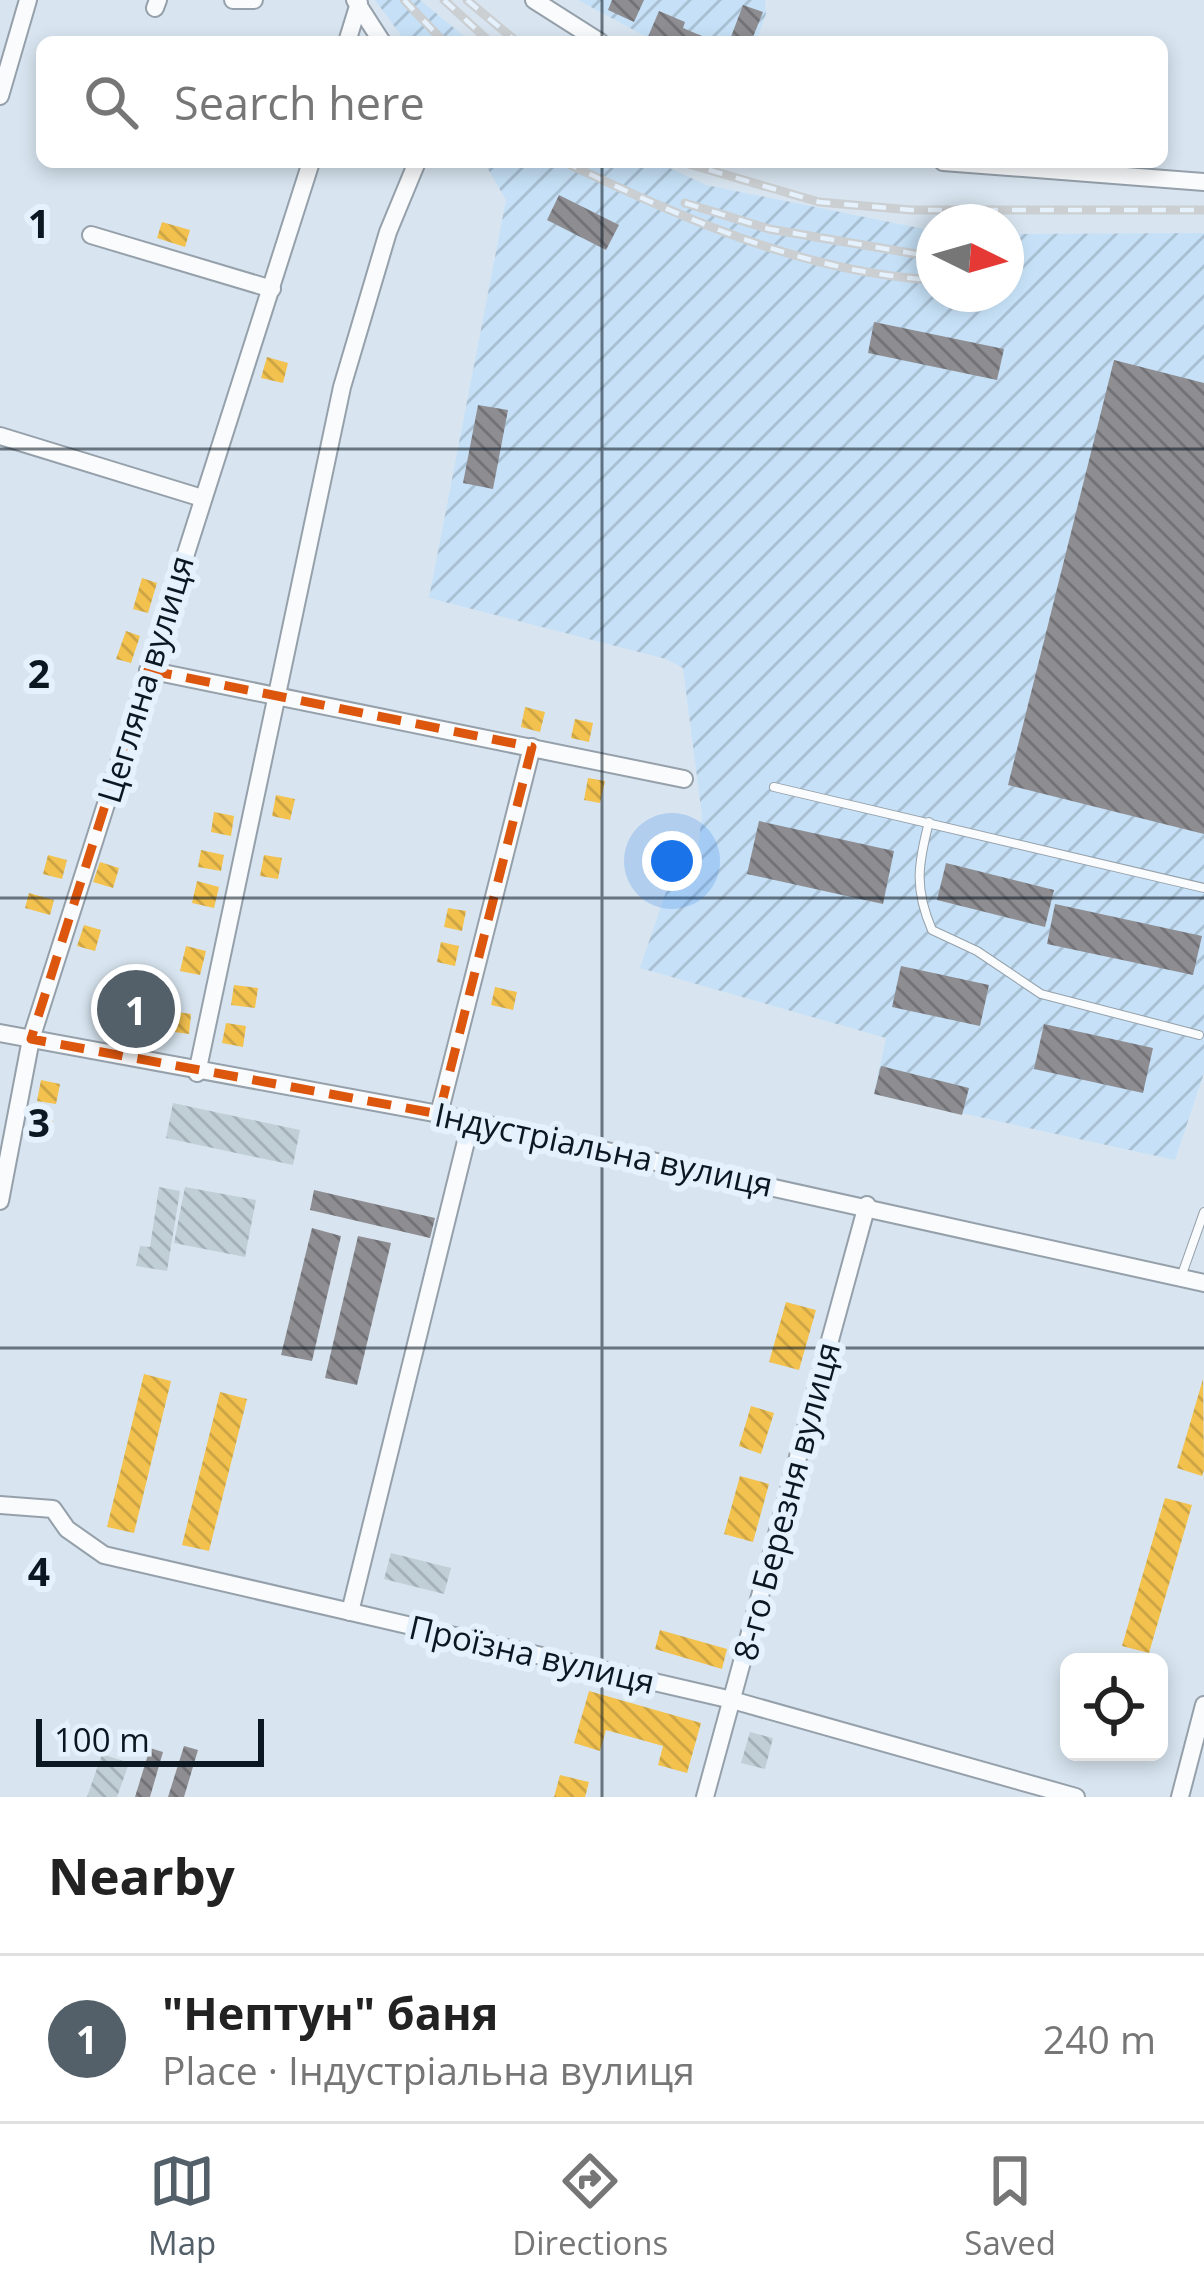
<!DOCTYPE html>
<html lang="en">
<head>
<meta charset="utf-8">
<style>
  :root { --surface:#fff; --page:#f2f2f2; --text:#222; --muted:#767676; --line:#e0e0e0; --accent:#536069 }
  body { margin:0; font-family:"Open Sans",sans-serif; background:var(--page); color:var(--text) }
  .controls { position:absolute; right:36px; bottom:36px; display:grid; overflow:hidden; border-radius:18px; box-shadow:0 6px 18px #0003 }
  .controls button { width:108px; height:108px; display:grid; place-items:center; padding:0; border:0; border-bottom:3px solid var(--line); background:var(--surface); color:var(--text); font:60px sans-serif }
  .compass { position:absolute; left:916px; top:204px; width:108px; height:108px; border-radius:50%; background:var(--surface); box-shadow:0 6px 18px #0003; rotate:95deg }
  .scale { position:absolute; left:36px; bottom:30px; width:228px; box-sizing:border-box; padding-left:12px; border:6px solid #0c1821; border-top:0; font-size:33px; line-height:42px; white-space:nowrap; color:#0c1821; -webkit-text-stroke:9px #e5f1fc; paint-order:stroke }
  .you { position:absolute; left:672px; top:861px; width:42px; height:42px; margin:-30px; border:9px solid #fff; border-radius:50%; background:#1a73e8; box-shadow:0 0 0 18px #1a73e833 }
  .badge { display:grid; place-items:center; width:78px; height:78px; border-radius:50%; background:var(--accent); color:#fff; font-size:39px; font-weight:700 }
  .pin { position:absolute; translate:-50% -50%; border:6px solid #fff; box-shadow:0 3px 12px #0006 }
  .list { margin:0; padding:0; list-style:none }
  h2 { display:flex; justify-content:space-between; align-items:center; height:156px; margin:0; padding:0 48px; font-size:51px }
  h2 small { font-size:39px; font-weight:400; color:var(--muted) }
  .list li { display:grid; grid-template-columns:78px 1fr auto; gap:36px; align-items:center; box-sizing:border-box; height:168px; padding:0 48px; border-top:3px solid var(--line) }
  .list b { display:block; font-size:45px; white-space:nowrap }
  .list p { margin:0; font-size:39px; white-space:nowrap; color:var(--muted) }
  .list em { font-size:39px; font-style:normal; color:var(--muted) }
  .icon { flex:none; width:66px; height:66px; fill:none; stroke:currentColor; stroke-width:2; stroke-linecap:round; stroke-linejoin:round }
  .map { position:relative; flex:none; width:1204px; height:1797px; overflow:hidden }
  .search { position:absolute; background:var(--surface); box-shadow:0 6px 18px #0003; left:36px; right:36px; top:36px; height:132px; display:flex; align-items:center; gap:30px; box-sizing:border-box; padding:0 42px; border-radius:18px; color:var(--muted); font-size:45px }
  .sheet { height:324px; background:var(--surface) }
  nav { display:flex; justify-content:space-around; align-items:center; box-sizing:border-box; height:168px; border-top:3px solid var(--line); background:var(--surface); font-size:33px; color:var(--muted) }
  nav a { display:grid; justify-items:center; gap:6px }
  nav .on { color:var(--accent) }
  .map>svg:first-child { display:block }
  .industrial { fill:url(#industrial-furrows) }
  .homes { fill:url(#homes-back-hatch) }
  .industry { fill:url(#industry-back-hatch) }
  .building { fill:url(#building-back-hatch) }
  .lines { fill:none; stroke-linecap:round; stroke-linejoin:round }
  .service-casing { stroke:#95a0aa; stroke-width:10 }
  .minor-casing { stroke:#95a0aa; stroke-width:20 }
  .service { stroke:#f9fbfd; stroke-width:8 }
  .minor { stroke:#f9fbfd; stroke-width:16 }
  .rail-casing { stroke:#cbcfd2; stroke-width:9 }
  .rail { stroke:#e5f1fc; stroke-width:4.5; stroke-dasharray:14; stroke-linecap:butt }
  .marked { fill:none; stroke:#dd560d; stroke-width:9; stroke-dasharray:24 15; stroke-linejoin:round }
  .grid { fill:none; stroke:#0c1821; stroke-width:3; stroke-opacity:0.55 }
  .labels { text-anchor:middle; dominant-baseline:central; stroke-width:12; stroke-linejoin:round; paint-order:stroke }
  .street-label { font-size:33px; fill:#0c1821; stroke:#e5f1fc }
  .grid-label { font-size:39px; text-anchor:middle; font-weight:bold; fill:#0c1821; stroke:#e5f1fc; stroke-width:12; stroke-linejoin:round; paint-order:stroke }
</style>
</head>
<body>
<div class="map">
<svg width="1204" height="1797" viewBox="0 0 1204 1797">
  <defs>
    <pattern id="industrial-furrows" width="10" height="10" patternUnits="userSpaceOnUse" patternTransform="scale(3)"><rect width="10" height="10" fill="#c6e1f7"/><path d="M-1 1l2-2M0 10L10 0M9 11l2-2" fill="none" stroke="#a9c0d3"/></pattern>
    <pattern id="homes-back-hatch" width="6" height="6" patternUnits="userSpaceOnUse" patternTransform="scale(3)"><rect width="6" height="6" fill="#f2c14e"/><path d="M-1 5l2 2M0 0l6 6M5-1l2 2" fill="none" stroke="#cea544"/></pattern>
    <pattern id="industry-back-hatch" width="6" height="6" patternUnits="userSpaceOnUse" patternTransform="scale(3)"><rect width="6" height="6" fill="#8d8d92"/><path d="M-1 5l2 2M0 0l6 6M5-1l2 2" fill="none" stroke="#727277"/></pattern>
    <pattern id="building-back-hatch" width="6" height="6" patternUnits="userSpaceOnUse" patternTransform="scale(3)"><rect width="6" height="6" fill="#c0ced5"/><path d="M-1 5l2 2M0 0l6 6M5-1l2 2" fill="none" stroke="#a4b0b7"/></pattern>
  </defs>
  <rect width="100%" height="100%" fill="#d8e5f0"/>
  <g class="industrial">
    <path d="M375 0H420L471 42H406Z"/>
    <path d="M578 0H765L766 14 756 42H656Z"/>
    <path d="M484 162H657L706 185 934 231V294H1006V234L1204 233V1073L1175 1160 874 1094 886 1038 640 968 670 880 696 864 702 816 683 668 666 659 429 598 506 200Z"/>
  </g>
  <g class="homes">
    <path d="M162 222 190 230 185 247 157 238Z"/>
    <path d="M267 357 288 363 283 383 261 378Z"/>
    <path d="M142 578 157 583 148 613 133 609Z"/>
    <path d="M126 631 140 636 131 663 116 659Z"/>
    <path d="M525 707 545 712 540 732 521 727Z"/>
    <path d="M575 719 593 723 589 742 571 738Z"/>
    <path d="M588 778 605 781 600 803 584 800Z"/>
    <path d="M276 795 295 799 290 820 272 816Z"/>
    <path d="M214 812 234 816 231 836 211 832Z"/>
    <path d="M201 850 224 855 221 871 198 867Z"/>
    <path d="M48 855 67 860 62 879 43 874Z"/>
    <path d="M264 855 282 858 278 879 260 876Z"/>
    <path d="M100 862 119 868 113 888 93 882Z"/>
    <path d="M197 881 219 887 214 908 192 903Z"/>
    <path d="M29 893 54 900 50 915 25 908Z"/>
    <path d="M448 908 466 911 462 931 444 927Z"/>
    <path d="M84 925 101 930 95 951 77 946Z"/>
    <path d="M441 942 459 946 455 966 437 962Z"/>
    <path d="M186 946 206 951 200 975 180 971Z"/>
    <path d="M104 977 162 992 150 1041 125 1034 130 1013 97 1005Z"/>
    <path d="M234 985 258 988 255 1008 231 1005Z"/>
    <path d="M495 987 517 992 513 1010 491 1005Z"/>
    <path d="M170 1011 191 1014 189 1034 167 1031Z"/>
    <path d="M226 1023 246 1026 243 1047 222 1043Z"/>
    <path d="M41 1080 60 1084 56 1104 37 1101Z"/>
    <path d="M33 1116 53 1119 51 1137 31 1134Z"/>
    <path d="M786 1302 816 1310 799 1370 769 1362Z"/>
    <path d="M144 1374 171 1381 134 1533 107 1527Z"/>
    <path d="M1203 1379 1204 1470 1202 1476 1177 1468Z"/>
    <path d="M220 1392 247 1399 209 1551 182 1545Z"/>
    <path d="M751 1406 774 1413 761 1454 739 1446Z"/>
    <path d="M740 1476 769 1484 753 1542 724 1534Z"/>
    <path d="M1165 1498 1192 1505 1149 1653 1122 1646Z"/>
    <path d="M660 1630 727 1649 722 1669 655 1649Z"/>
    <path d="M589 1691 701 1723 687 1773 658 1765 663 1746 606 1730 600 1751 574 1743Z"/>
    <path d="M560 1775 589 1782 585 1797H554Z"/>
  </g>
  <g class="industry">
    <path d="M612 0H644L634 22 608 10Z"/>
    <path d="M743 5 763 12 751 42H729Z"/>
    <path d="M659 11 685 22 683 28 716 42 647 39Z"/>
    <path d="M559 195 619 225 606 250 547 220Z"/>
    <path d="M874 322 1004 349 997 380 868 353Z"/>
    <path d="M1114 360 1204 383V834L1008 785Z"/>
    <path d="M478 405 508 410 493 489 463 483Z"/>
    <path d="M759 821 894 851 883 904 747 874Z"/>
    <path d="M946 863 1054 890 1045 927 937 900Z"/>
    <path d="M1055 904 1202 936 1193 975 1047 944Z"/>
    <path d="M901 966 989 985 980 1026 892 1007Z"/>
    <path d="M1044 1024 1153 1048 1143 1093 1034 1069Z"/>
    <path d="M881 1066 969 1088 962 1115 874 1094Z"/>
    <path d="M314 1190 435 1218 430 1238 310 1210Z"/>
    <path d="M312 1228 341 1236 312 1361 281 1355Z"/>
    <path d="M358 1236 391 1243 357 1385 325 1378Z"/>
    <path d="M184 1746 198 1750 184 1797H168Z"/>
    <path d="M150 1748 163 1752 150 1797H135Z"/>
  </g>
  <g class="building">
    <path d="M173 1103 300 1130 293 1165 166 1138Z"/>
    <path d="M159 1187 180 1191 167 1271 136 1266 140 1246 150 1247Z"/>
    <path d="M185 1187 256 1200 245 1257 174 1243Z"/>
    <path d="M391 1553 451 1568 444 1594 384 1579Z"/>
    <path d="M750 1732 773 1738 765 1769 741 1763Z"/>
    <path d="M102 1754 129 1763 117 1797H87Z"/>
  </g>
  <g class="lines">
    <defs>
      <g id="service">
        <path d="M774 787 1204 888"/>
        <path d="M929 822C918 864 914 889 932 930L977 951 1041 994 1199 1035"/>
        <path d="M1181 1277 1204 1212"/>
      </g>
      <g id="minor">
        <path d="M233 0H254"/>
        <path d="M355 0 382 42"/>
        <path d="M534 0 600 42"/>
        <path d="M155 8 158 0"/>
        <path d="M347 42 359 3"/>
        <path d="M0 96 28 0"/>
        <path d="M943 162 1204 182"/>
        <path d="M91 235 272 289"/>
        <path d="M0 436 202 498"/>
        <path d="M148 670 684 779"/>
        <path d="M0 1033 439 1114 1204 1283"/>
        <path d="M197 1073 342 387 388 232 417 162"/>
        <path d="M439 1114 532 747"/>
        <path d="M0 1201 31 1039 311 162"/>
        <path d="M0 1505 53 1509 67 1529 104 1555 732 1700 1076 1797"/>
        <path d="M350 1612 471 1121"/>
        <path d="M705 1797 867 1205"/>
        <path d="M1180 1797 1204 1705"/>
      </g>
    </defs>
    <use href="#service" class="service-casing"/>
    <use href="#minor" class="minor-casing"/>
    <use href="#service" class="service"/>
    <use href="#minor" class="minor"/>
    <defs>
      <g id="rail">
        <path d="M404 0 444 42"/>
        <path d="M444 0 490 42"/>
        <path d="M467 0 517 42"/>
        <path d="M564 162C683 218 801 272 934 280"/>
        <path d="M682 162 819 202 911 210H1204"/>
        <path d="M685 203 769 229 934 257"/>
        <path d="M1006 259H1009"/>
        <path d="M1006 281H1007"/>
      </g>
    </defs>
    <use href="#rail" class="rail-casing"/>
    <use href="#rail" class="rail"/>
  </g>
  <path class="marked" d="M148 670 532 747 439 1114 31 1039Z"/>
  <path class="grid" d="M602 0V42M602 162V1797M0 449H1204M0 898H1204M0 1348H1204"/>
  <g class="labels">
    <g class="street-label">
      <text transform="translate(145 679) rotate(-73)">Цегляна вулиця</text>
      <text transform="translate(604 1149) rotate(12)">Індустріальна вулиця</text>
      <text transform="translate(786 1501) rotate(-75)">8-го Березня вулиця</text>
      <text transform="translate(532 1654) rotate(13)">Проїзна вулиця</text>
    </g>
  </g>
  <g class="grid-label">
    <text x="39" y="238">1</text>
    <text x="39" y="688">2</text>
    <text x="39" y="1137">3</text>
    <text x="39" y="1586">4</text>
  </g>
</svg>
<div class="controls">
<button><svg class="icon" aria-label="locate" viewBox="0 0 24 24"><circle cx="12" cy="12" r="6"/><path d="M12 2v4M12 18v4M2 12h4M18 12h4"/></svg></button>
</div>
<svg class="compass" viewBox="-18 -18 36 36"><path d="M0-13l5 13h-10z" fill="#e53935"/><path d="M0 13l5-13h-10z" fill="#767676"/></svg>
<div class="scale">100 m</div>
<div class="you"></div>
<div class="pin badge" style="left:136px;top:1009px">1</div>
<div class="search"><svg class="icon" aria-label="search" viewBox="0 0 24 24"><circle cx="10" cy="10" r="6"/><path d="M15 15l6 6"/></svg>Search here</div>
</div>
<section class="sheet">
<h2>Nearby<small></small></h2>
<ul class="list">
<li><span class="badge">1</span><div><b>&quot;Нептун&quot; баня</b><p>Place · Індустріальна вулиця</p></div><em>240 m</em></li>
</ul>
</section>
<nav>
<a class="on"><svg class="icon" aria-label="map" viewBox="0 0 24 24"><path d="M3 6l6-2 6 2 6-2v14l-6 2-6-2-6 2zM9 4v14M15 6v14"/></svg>Map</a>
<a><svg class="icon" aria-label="directions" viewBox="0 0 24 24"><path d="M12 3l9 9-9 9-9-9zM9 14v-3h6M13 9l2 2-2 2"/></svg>Directions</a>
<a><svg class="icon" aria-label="saved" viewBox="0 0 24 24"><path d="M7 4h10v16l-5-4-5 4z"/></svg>Saved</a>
</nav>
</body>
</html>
